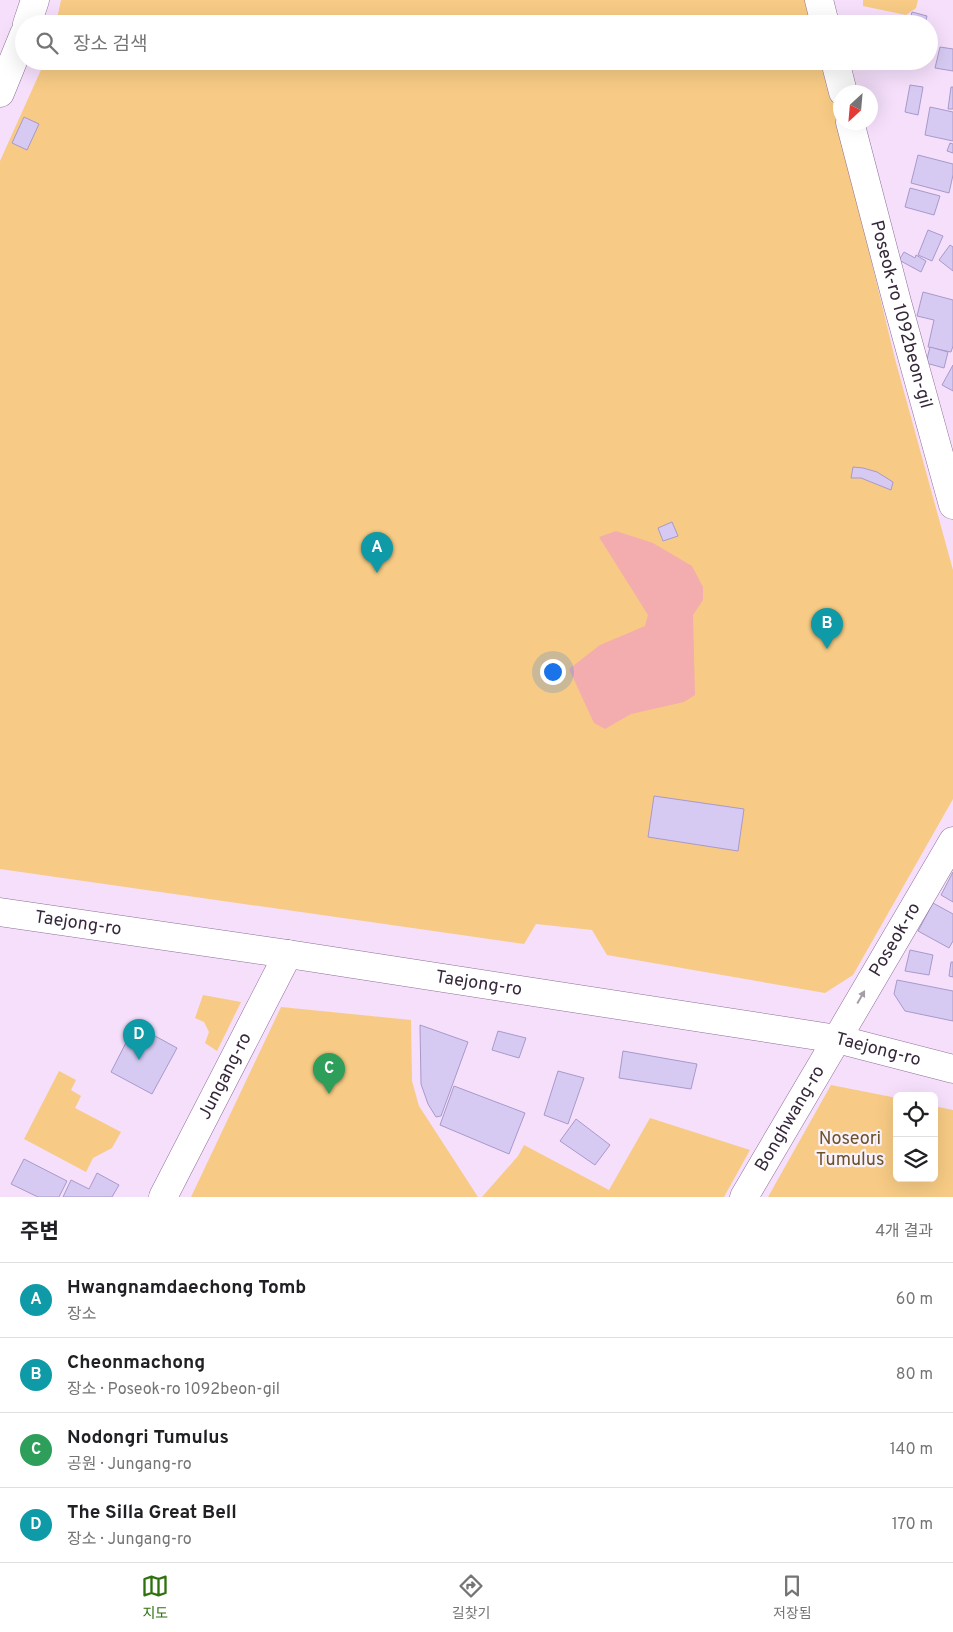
<!DOCTYPE html>
<html lang="ko">
<head>
<meta charset="utf-8">
<style>
  :root { --surface:#fff; --page:#f2f2f2; --text:#202124; --muted:#757577; --line:#e0e0e0; --accent:#2e7210 }
  body { margin:0; font-family:Overpass,"Noto Sans KR",sans-serif; background:var(--page); color:var(--text) }
  .controls { position:absolute; right:15px; bottom:15px; display:grid; overflow:hidden; border-radius:8px; box-shadow:0 5px 20px #0002 }
  .controls button { width:45px; height:45px; display:grid; place-items:center; padding:0; border:0; border-bottom:1px solid var(--line); background:var(--surface); color:var(--text); font:25px sans-serif }
  .compass { position:absolute; left:833px; top:85px; width:45px; height:45px; border-radius:50%; background:var(--surface); box-shadow:0 5px 20px #0002; rotate:206deg }
  .you { position:absolute; left:552px; top:671px; width:18px; height:18px; margin:-12px; border:4px solid #fff; border-radius:50%; background:#1a73e8; box-shadow:0 0 0 8px #1a73e833 }
  .badge { display:grid; place-items:center; width:32px; height:32px; border-radius:50%; background:var(--accent); color:#fff; font-size:16px; font-weight:700 }
  .pin { position:absolute; translate:-50% -41px; filter:drop-shadow(0 1px 2px #0008) }
  .pin::after { content:''; position:absolute; top:26px; width:18px; height:15px; background:inherit; clip-path:polygon(0 0,100% 0,50% 100%) }
  .list { margin:0; padding:0; list-style:none }
  h2 { display:flex; justify-content:space-between; align-items:center; height:65px; margin:0; padding:0 20px; font-size:21px }
  h2 small { font-size:16px; font-weight:400; color:var(--muted) }
  .list li { display:grid; grid-template-columns:32px 1fr auto; gap:15px; align-items:center; box-sizing:border-box; height:75px; padding:0 20px; border-top:1px solid var(--line) }
  .list b { display:block; font-size:19px; white-space:nowrap }
  .list p { margin:0; font-size:16px; white-space:nowrap; color:var(--muted) }
  .list em { font-size:16px; font-style:normal; color:var(--muted) }
  .icon { flex:none; width:28px; height:28px; fill:none; stroke:currentColor; stroke-width:2; stroke-linecap:round; stroke-linejoin:round }
  .map { position:relative; flex:none; width:953px; height:1197px; overflow:hidden }
  .search { position:absolute; background:var(--surface); box-shadow:0 5px 20px #0002; left:15px; right:15px; top:15px; height:55px; display:flex; align-items:center; gap:12px; box-sizing:border-box; padding:0 18px; border-radius:28px; color:var(--muted); font-size:19px }
  .sheet { height:365px; background:var(--surface) }
  nav { display:flex; justify-content:space-around; align-items:center; box-sizing:border-box; height:70px; border-top:1px solid var(--line); background:var(--surface); font-size:14px; color:var(--muted) }
  nav a { display:grid; justify-items:center; gap:2px }
  nav .on { color:var(--accent) }
  .map>svg:first-child { display:block }
  .green { fill:#f7cb85 }
  .water { fill:#f3adae }
  .building { fill:#d6caf2; stroke:#a899cb }
  .lines { fill:none; stroke-linecap:round; stroke-linejoin:round }
  .minor-casing { stroke:#8f6e99; stroke-width:29 }
  .major-casing { stroke:#8f6e99; stroke-width:29 }
  .minor { stroke:#fff; stroke-width:28 }
  .major { stroke:#fff; stroke-width:28 }
  .oneway { fill:#a59ea6 }
  .labels { text-anchor:middle; dominant-baseline:central; stroke-width:4.5; stroke-linejoin:round; paint-order:stroke }
  .street-label { font-size:18px; fill:#36283a; stroke:#f9f2fc }
  .park-label { font-size:18px; fill:#6b5228; stroke:#f9f2fc }
</style>
</head>
<body>
<div class="map">
<svg width="953" height="1197" viewBox="0 0 953 1197">
  <rect width="100%" height="100%" fill="#f5dffb"/>
  <g class="green">
    <path d="M61 0H808L814 24H56Z"/>
    <path d="M863 0H918L916 8 906 15 863 6Z"/>
    <path d="M45 61H823L895 359 953 570V799L853 975 825 993 607 955 592 930 536 924 524 944 0 869V161Z"/>
    <path d="M203 995 241 1002 217 1051 205 1043 209 1032 204 1022 195 1018Z"/>
    <path d="M281 1007 411 1020 412 1081 419 1106 478 1197H191Z"/>
    <path d="M59 1071 76 1080 71 1090 81 1096 75 1108 121 1132 112 1148 93 1158 86 1172 24 1139Z"/>
    <path d="M831 1085 897 1098V1178H934V1106L953 1110V1197H768Z"/>
    <path d="M650 1118 750 1150 724 1197H482L518 1156 524 1145 609 1190Z"/>
  </g>
  <path class="water" d="M616 531 653 543 692 566 703 587V600L693 615 695 695 684 702 631 714 605 729 594 723 569 669 600 645 645 626 648 615 599 537Z"/>
  <g class="building">
    <path d="M912 12 927 16 925 24H909Z"/>
    <path d="M940 47 953 49V71L935 68Z"/>
    <path d="M874 61H894L890 69Z"/>
    <path d="M910 85 923 87 918 115 905 112Z"/>
    <path d="M951 87H953V109H948Z"/>
    <path d="M930 107 953 112V141L925 135Z"/>
    <path d="M24 117 39 124 27 150 12 143Z"/>
    <path d="M950 143 953 144V153L947 151Z"/>
    <path d="M918 155 953 164V175L949 193 911 183Z"/>
    <path d="M910 188 940 196 934 215 905 207Z"/>
    <path d="M928 230 943 236 932 261 918 255Z"/>
    <path d="M950 245 953 247V271L939 260Z"/>
    <path d="M904 252 915 258 916 255 926 261 921 272 899 260Z"/>
    <path d="M923 292 953 300V346L951 352 928 347 934 320 917 316Z"/>
    <path d="M930 347 948 352 944 368 926 363Z"/>
    <path d="M953 365V391L942 385Z"/>
    <path d="M853 467 863 468 877 472 893 482 891 490 861 478H851Z"/>
    <path d="M672 522 678 536 663 541 658 528Z"/>
    <path d="M654 796 744 809 738 851 648 837Z"/>
    <path d="M953 872V902L941 895Z"/>
    <path d="M933 903 953 914V941L949 948 918 931Z"/>
    <path d="M910 950 933 955 929 975 905 971Z"/>
    <path d="M951 962H953V977L949 976Z"/>
    <path d="M897 980 953 991V1021L905 1011 894 994Z"/>
    <path d="M135 1025 177 1048 152 1094 111 1072Z"/>
    <path d="M420 1025 468 1042 441 1116 436 1117 428 1104 421 1084Z"/>
    <path d="M498 1031 526 1038 519 1058 492 1050Z"/>
    <path d="M623 1051 697 1064 691 1089 619 1078Z"/>
    <path d="M558 1071 584 1078 568 1124 544 1115Z"/>
    <path d="M454 1086 525 1113 509 1154 440 1125Z"/>
    <path d="M576 1119 610 1145 595 1165 560 1141Z"/>
    <path d="M24 1159 67 1181 59 1197H38L11 1184Z"/>
    <path d="M97 1173 119 1185 112 1197H63L71 1180 89 1189Z"/>
  </g>
  <g class="lines">
    <defs>
      <g id="minor">
        <path d="M819 0 825 24"/>
        <path d="M27 24 35 0"/>
        <path d="M835 61 843 92"/>
        <path d="M0 93 24 34"/>
        <path id="s1" d="M850 122 897 302 953 505"/>
        <path id="s2" d="M163 1197 288 954"/>
        <path id="s3" d="M744 1197 837 1039"/>
      </g>
      <g id="major">
        <path id="s4" d="M0 912 288 954 837 1039 953 1069"/>
        <path id="s5" d="M837 1039 953 841"/>
      </g>
    </defs>
    <use href="#minor" class="minor-casing"/>
    <use href="#major" class="major-casing"/>
    <use href="#minor" class="minor"/>
    <use href="#major" class="major"/>
  </g>
  <defs><path id="oneway-solid" d="M-6-.8H1V-3.2L6.5 0L1 3.2V.8H-6Z" transform="scale(1.25)"/></defs>
  <use class="oneway" href="#oneway-solid" transform="translate(861 997) rotate(-60)"/>
  <g class="labels">
    <g class="street-label">
      <text stroke="none"><textPath href="#s1" startOffset="199">Poseok-ro 1092beon-gil</textPath></text>
      <text stroke="none"><textPath href="#s4" startOffset="79">Taejong-ro</textPath></text>
      <text stroke="none"><textPath href="#s5" startOffset="115">Poseok-ro</textPath></text>
      <text stroke="none"><textPath href="#s4" startOffset="484">Taejong-ro</textPath></text>
      <text stroke="none"><textPath href="#s4" startOffset="889">Taejong-ro</textPath></text>
      <text stroke="none"><textPath href="#s2" startOffset="136">Jungang-ro</textPath></text>
      <text stroke="none"><textPath href="#s3" startOffset="91">Bonghwang-ro</textPath></text>
    </g>
    <g class="park-label">
      <text x="850" y="1139">Noseori<tspan x="850" dy="21">Tumulus</tspan></text>
    </g>
  </g>
</svg>
<div class="controls">
<button><svg class="icon" aria-label="locate" viewBox="0 0 24 24"><circle cx="12" cy="12" r="6"/><path d="M12 2v4M12 18v4M2 12h4M18 12h4"/></svg></button>
<button><svg class="icon" aria-label="layers" viewBox="0 0 24 24"><path d="M12 4l9 5-9 5-9-5zM3 14l9 5 9-5"/></svg></button>
</div>
<svg class="compass" viewBox="-18 -18 36 36"><path d="M0-13l5 13h-10z" fill="#e53935"/><path d="M0 13l5-13h-10z" fill="#757577"/></svg>
<div class="you"></div>
<div class="pin badge" style="left:377px;top:573px;background:#0f9aa8">A</div>
<div class="pin badge" style="left:827px;top:649px;background:#0f9aa8">B</div>
<div class="pin badge" style="left:329px;top:1094px;background:#2e9e5b">C</div>
<div class="pin badge" style="left:139px;top:1060px;background:#0f9aa8">D</div>
<div class="search"><svg class="icon" aria-label="search" viewBox="0 0 24 24"><circle cx="10" cy="10" r="6"/><path d="M15 15l6 6"/></svg>장소 검색</div>
</div>
<section class="sheet">
<h2>주변<small>4개 결과</small></h2>
<ul class="list">
<li><span class="badge" style="background:#0f9aa8">A</span><div><b>Hwangnamdaechong Tomb</b><p>장소</p></div><em>60 m</em></li>
<li><span class="badge" style="background:#0f9aa8">B</span><div><b>Cheonmachong</b><p>장소 · Poseok-ro 1092beon-gil</p></div><em>80 m</em></li>
<li><span class="badge" style="background:#2e9e5b">C</span><div><b>Nodongri Tumulus</b><p>공원 · Jungang-ro</p></div><em>140 m</em></li>
<li><span class="badge" style="background:#0f9aa8">D</span><div><b>The Silla Great Bell</b><p>장소 · Jungang-ro</p></div><em>170 m</em></li>
</ul>
</section>
<nav>
<a class="on"><svg class="icon" aria-label="map" viewBox="0 0 24 24"><path d="M3 6l6-2 6 2 6-2v14l-6 2-6-2-6 2zM9 4v14M15 6v14"/></svg>지도</a>
<a><svg class="icon" aria-label="directions" viewBox="0 0 24 24"><path d="M12 3l9 9-9 9-9-9zM9 14v-3h6M13 9l2 2-2 2"/></svg>길찾기</a>
<a><svg class="icon" aria-label="saved" viewBox="0 0 24 24"><path d="M7 4h10v16l-5-4-5 4z"/></svg>저장됨</a>
</nav>
</body>
</html>
